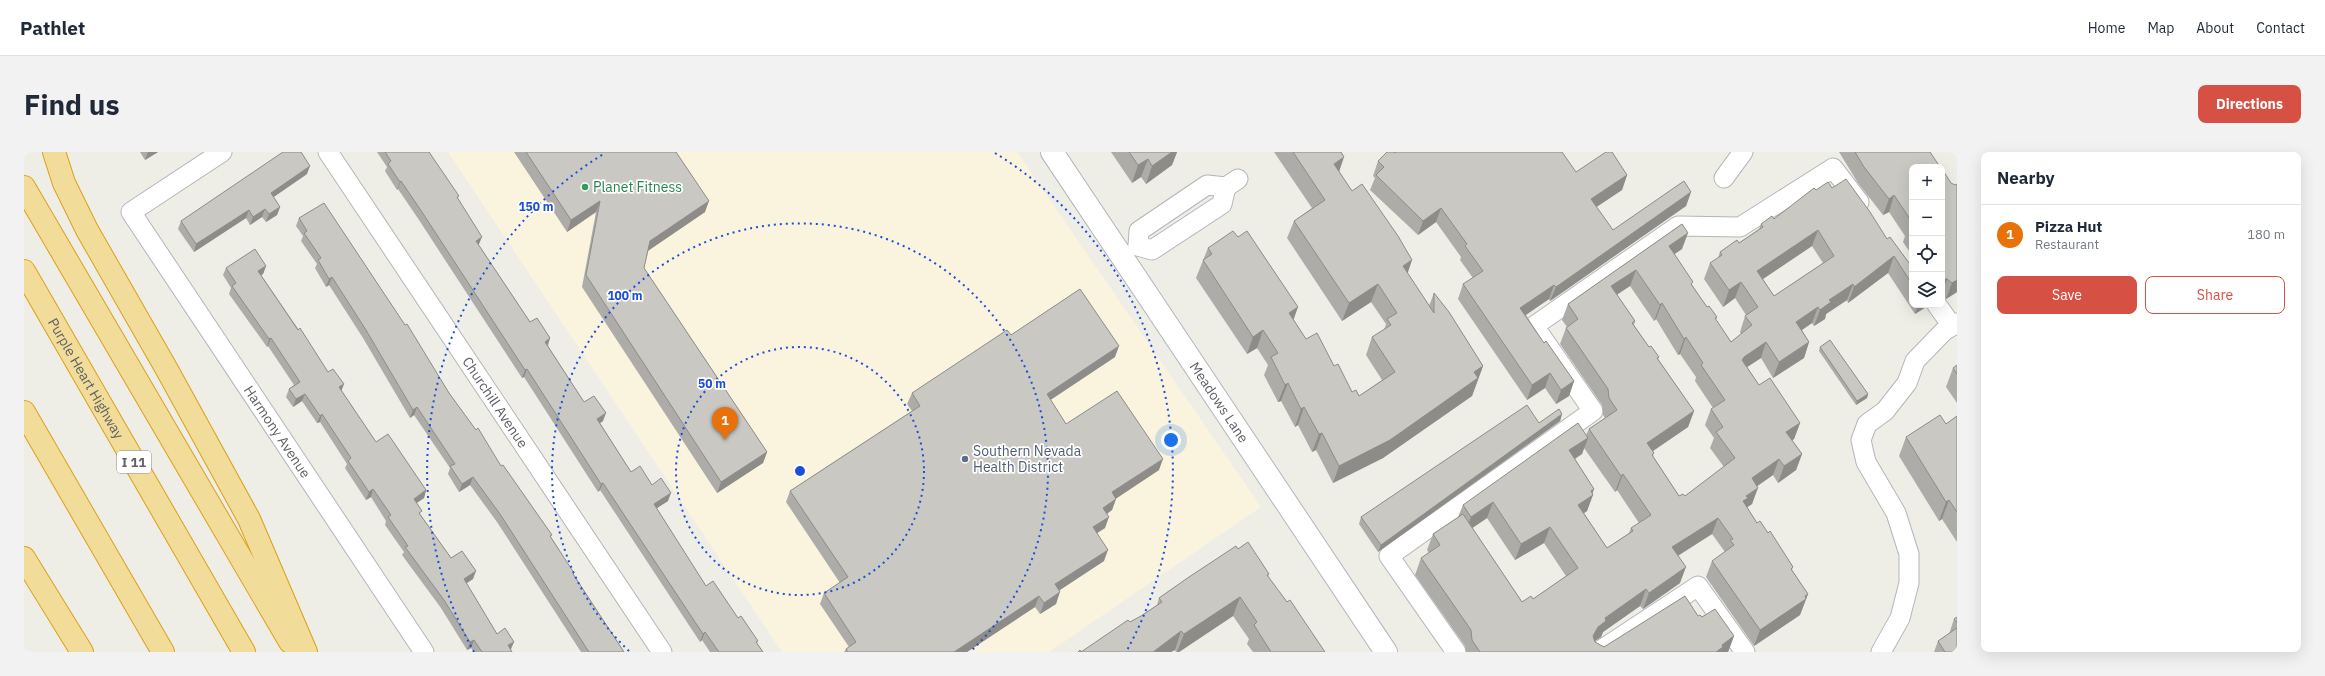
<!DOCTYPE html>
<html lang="en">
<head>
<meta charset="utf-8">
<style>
  :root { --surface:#fff; --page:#f2f2f3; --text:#1f2937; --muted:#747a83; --line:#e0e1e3; --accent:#d75044 }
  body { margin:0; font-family:"IBM Plex Sans",sans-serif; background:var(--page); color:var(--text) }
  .controls { position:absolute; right:12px; top:12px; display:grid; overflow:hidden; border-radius:8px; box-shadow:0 4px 16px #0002 }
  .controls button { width:36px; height:36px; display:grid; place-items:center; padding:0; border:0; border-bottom:1px solid var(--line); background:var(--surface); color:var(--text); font:20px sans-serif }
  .you { position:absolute; left:1147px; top:288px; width:14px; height:14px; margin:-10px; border:3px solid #fff; border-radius:50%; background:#1a73e8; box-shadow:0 0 0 6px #1a73e833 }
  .badge { display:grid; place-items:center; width:26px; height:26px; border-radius:50%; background:var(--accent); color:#fff; font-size:13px; font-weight:700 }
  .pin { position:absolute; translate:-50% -33px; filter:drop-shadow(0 1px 2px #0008) }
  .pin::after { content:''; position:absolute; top:21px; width:14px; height:12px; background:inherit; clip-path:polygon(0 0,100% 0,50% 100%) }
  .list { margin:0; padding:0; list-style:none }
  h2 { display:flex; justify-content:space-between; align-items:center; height:52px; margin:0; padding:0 16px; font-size:17px }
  h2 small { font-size:13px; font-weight:400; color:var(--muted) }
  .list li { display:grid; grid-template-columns:26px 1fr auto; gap:12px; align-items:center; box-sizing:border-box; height:60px; padding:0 16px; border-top:1px solid var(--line) }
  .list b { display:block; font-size:15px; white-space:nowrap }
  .list p { margin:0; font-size:13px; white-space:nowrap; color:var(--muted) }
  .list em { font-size:13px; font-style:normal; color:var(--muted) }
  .actions { display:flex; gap:8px; padding:12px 16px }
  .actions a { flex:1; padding:9px 0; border:1px solid var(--accent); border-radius:8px; text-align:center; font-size:14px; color:var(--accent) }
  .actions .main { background:var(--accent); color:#fff }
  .icon { flex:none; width:22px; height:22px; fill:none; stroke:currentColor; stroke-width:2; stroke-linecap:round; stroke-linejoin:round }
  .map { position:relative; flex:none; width:1933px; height:500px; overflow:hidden; border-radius:8px }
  header { display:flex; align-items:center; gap:24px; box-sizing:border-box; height:56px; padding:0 20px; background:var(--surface); border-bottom:1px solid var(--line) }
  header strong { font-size:19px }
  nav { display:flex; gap:22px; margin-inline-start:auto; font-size:14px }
  .intro { display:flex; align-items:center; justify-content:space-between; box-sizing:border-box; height:96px; padding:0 24px }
  h1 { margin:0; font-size:28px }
  .button { padding:10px 18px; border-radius:8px; background:var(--accent); color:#fff; font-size:14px; font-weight:700 }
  main { display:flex; gap:24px; padding:0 24px }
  aside { flex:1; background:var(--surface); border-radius:8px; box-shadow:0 4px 16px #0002 }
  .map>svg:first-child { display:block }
  .commercial { fill:#faf4df }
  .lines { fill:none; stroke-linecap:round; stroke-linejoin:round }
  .minor-casing { stroke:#b3b6ba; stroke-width:21 }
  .tertiary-casing { stroke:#b3b6ba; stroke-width:24 }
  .motorway-casing { stroke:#dca019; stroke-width:24 }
  .minor { stroke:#fff; stroke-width:19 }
  .tertiary { stroke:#fff; stroke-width:22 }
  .motorway { stroke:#f2dc9a; stroke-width:22 }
  .wall { fill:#aeaca8; fill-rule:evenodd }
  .shaded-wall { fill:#8d8c88 }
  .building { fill:#cac8c3; stroke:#8d8c88; fill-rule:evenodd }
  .ring { fill:none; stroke:#1d4ed8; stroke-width:2; stroke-dasharray:2 4 }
  .leisure-dot { fill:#2e9e5b; stroke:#fff; stroke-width:1.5 }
  .service-dot { fill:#5c6f8a; stroke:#fff; stroke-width:1.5 }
  .labels { text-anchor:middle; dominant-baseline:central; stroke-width:3.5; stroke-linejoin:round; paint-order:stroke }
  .shield { fill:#fff; stroke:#8e9093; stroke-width:1 }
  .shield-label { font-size:13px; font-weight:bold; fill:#5e6165 }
  .leisure-label { font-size:14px; fill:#27864d; stroke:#fff; text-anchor:start }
  .street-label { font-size:14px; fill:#5e6165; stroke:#fff }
  .service-label { font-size:14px; fill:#4e5e75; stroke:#fff; text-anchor:start }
  .centre { fill:#1d4ed8; stroke:#fff; stroke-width:2 }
  .ring-label { font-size:12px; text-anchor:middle; font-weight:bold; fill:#1d4ed8; stroke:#fff; stroke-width:3.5; stroke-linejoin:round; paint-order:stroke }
</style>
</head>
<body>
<header>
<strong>Pathlet</strong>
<nav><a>Home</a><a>Map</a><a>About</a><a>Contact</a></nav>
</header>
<div class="intro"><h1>Find us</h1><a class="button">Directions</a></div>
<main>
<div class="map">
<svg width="1933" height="500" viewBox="0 0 1933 500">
  <rect width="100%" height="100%" fill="#eeede6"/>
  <path class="commercial" d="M424 0H993L1237 355 1025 500H758Z"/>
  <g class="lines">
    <defs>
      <g id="minor">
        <path id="s1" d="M198 0 107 60 400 500"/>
        <path id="s2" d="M304 0 638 500"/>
        <path d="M1700 26 1719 0"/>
        <path d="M1114 94 1115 79 1183 33 1202 35 1214 27"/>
        <path d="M1114 94 1128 98 1198 52 1202 35"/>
        <path d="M1913 153 1928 174"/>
        <path d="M1432 500 1365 404 1569 259 1510 174 1654 74 1716 75 1809 16 1835 50"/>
        <path d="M1574 500 1674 434 1721 500"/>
        <path d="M1857 500 1876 466 1885 431V402L1872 361 1842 310 1837 288 1843 272 1861 259 1883 231 1891 209 1920 179 1933 171"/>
      </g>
      <g id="tertiary">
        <path id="s3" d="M1028 0 1362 500"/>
      </g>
      <g id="motorway">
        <path d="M30 0 40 31 63 78 142 216 225 367 282 500"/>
        <path d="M0 35 266 490"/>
        <path id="s4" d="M0 119 220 500"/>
        <path d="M0 260 139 500"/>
        <path d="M0 406 58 500"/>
      </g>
    </defs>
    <use href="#minor" class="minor-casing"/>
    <use href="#tertiary" class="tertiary-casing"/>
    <use href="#motorway" class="motorway-casing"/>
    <use href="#minor" class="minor"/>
    <use href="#tertiary" class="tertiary"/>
    <use href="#motorway" class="motorway"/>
  </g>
  <g class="wall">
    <path d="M116 0H134L121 8Z"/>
    <path d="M353 0H405L434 47 455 92 454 93 506 170 526 186 524 194 560 250 579 269 576 271 607 320 628 333 644 349 632 356 682 434 714 466 734 489 733 491 739 500H686L678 488 676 490 576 338 574 340 500 225 498 226 395 68 374 37 373 38 361 19 363 15Z"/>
    <path d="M490 0H652L681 60 624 99 620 116 743 300 739 311 693 341 558 135 572 60 543 80Z"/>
    <path d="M1087 0H1153L1148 13 1122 32 1117 25 1108 31Z"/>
    <path d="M1250 0H1317L1315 20 1328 39 1388 108 1383 121 1405 154 1410 141 1459 214 1448 244 1359 306 1309 331 1292 298 1288 300 1274 273 1271 275 1257 249 1254 250 1240 223 1244 213 1233 196 1223 202 1172 126 1184 96 1214 85 1274 155 1269 167 1282 187 1310 214 1328 240 1335 244 1358 228 1342 203 1348 185 1360 178 1362 172 1347 150 1318 169 1263 86 1270 69 1288 56Z"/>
    <path d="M1815 0H1906L1888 15V103L1879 90 1881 84 1865 60 1859 63 1834 31Z"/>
    <path d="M1371 1 1552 20 1603 23 1598 38 1572 55 1589 78 1667 40 1662 54 1526 149 1525 147 1502 163 1520 191 1550 229 1545 244 1532 252 1521 236 1503 248 1434 147 1439 132 1449 126 1436 108 1437 105 1412 70 1394 83 1346 38 1351 26 1349 24 1354 9Z"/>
    <path d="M1918 17 1933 140 1922 147 1918 144Z"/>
    <path d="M283 22 249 45 256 55 253 63 242 70 238 65 226 73 222 66 170 100 154 77 157 69Z"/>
    <path d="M1808 36 1863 87 1885 111 1888 112V153H1903L1902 155 1891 162 1864 121 1824 151 1823 148 1802 162 1801 167 1790 174 1788 171 1778 178 1785 190 1780 206 1749 226 1737 206 1723 215 1735 233 1776 271 1770 287 1768 288 1778 302 1772 318 1754 331 1749 323 1733 334 1728 352 1723 355 1733 371 1744 381 1769 415 1768 418 1784 442 1776 463 1730 494 1682 425 1688 409 1701 400 1688 382 1654 404 1656 431 1619 457 1616 454 1579 480 1577 485 1571 489V490L1580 495 1674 464 1678 465 1710 484 1704 500H1442L1441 494 1391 423 1397 406 1405 401 1403 398 1409 382 1434 365 1439 353 1562 283 1565 277 1581 266 1579 263 1578 253 1536 192 1542 176 1543 175 1538 168 1544 152 1658 72V97L1650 102 1668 133 1683 155 1693 165 1692 168 1707 190 1717 182 1716 180 1721 164 1722 163 1711 146 1699 155 1680 127 1686 111 1694 106 1696 100 1715 91 1735 77 1737 72 1750 67 1792 38ZM1788 94 1799 111 1750 144 1739 127ZM1606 134 1630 169 1632 167 1654 203 1656 202 1672 225 1671 229 1689 256 1687 257 1681 273 1690 286 1686 296 1700 315 1661 344H1655L1629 304 1630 301 1629 299 1664 275 1670 259 1634 207 1635 205 1625 195 1610 173 1611 169 1593 143ZM1560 296 1591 340 1593 338 1615 371 1607 376 1605 381 1583 396 1560 361 1563 359 1570 337 1551 307 1558 302ZM1463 366 1491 408 1520 391 1542 424 1509 447 1498 450 1448 376Z"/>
    <path d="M275 66 425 241 527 385 550 423 600 500H557L473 370 446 333 435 340 424 322 426 316 390 263 386 266 339 186 305 133 302 135 291 116 293 112 277 89 279 84 272 74Z"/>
    <path d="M242 114 239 122 237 123 304 220 317 238 352 290 402 338 400 346 392 351 396 362 427 406 449 427 442 431 473 482 487 497 488 500H450L447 496 443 498 417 456 378 403 380 400 361 373 362 369 347 345 342 348 321 316 323 312 296 270 293 271 278 249 269 255 262 245 265 237 270 233 244 194 243 195 205 142 207 136 199 123 202 116Z"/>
    <path d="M987 183 1091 205 1026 248 1042 272 1135 318 1092 346 1088 358 1083 362 1081 376 1073 381 1080 409 1035 438 1032 452 1016 462 1011 455 943 500H820L822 497 825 495 796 452 800 441 816 431 762 350 766 339 888 259 883 252 888 241Z"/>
    <path d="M1796 195 1844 242 1843 246 1832 253 1795 199Z"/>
    <path d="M1933 213V251L1922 235 1929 216Z"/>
    <path d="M1538 262 1536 269 1354 400 1335 372 1337 365 1515 271Z"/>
    <path d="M1933 264V390L1918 367 1915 369 1875 304 1882 285 1922 272Z"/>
    <path d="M1245 422 1244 425 1301 500H1229L1223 492 1225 487 1209 464 1155 500H1152L1151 498 1147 500H1054H1057L1106 470 1117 464 1133 453 1135 446Z"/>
    <path d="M1933 465V500H1910L1914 489 1925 482 1930 467Z"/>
  </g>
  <g class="shaded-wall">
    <path d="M124 0H134L121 8Z"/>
    <path d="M1146 0H1153L1148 13 1122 32 1128 14Z"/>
    <path d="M1320 5 1314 23 1310 12Z"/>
    <path d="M1124 7 1117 25 1108 31 1114 13Z"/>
    <path d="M286 14 283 22 244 49 247 41Z"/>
    <path d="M1603 23 1598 38 1562 62 1567 47Z"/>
    <path d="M377 29 374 37 373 38 376 30Z"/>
    <path d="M1667 40 1662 54 1526 149 1532 135Z"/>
    <path d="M1870 43 1865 60 1859 63 1865 47Z"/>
    <path d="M576 49 572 60 543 80 547 68Z"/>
    <path d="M685 49 681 60 622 100 626 89Z"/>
    <path d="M256 55 253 63 242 70 245 62Z"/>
    <path d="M1417 56 1412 70 1394 83 1399 69Z"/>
    <path d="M241 57 238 65 226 73 229 65Z"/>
    <path d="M225 58 222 66 170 100 172 92Z"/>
    <path d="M1794 78 1788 94 1727 135 1733 119Z"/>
    <path d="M1664 81 1658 97 1639 110 1645 94Z"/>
    <path d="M458 85 455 92 449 96 452 89Z"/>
    <path d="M1870 104 1864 121 1824 151 1830 135Z"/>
    <path d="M1388 108 1382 126 1379 114Z"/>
    <path d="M242 114 239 122 231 127 234 119Z"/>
    <path d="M1612 118 1606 134 1581 150 1587 134Z"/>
    <path d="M308 125 305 133 302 135 305 127Z"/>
    <path d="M1918 127H1923L1918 141Z"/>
    <path d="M1933 128V140L1922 147 1928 131Z"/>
    <path d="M1717 130 1711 146 1699 155 1705 138Z"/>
    <path d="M1354 132 1347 150 1318 169 1325 151Z"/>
    <path d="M1829 132 1823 148 1802 162 1801 167 1790 174 1796 158 1805 148Z"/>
    <path d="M1530 133 1525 147 1491 170 1496 156Z"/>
    <path d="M1638 151 1632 167 1630 169 1636 153Z"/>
    <path d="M1894 153H1903L1902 155 1891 162Z"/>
    <path d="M1274 155 1268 172 1265 161Z"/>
    <path d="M1794 155 1788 171 1766 186 1772 170Z"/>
    <path d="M1239 178 1233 196 1223 202 1229 185Z"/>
    <path d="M1662 185 1656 202 1654 203 1660 187Z"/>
    <path d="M247 186 244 194 243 195 245 187Z"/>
    <path d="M526 186 523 194 521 190Z"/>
    <path d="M1742 190 1737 206 1714 221 1712 225 1720 205Z"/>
    <path d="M1785 190 1780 206 1749 226 1755 210Z"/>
    <path d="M1095 194 1091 205 1019 253 1023 242Z"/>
    <path d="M1459 214 1448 244 1359 306 1309 331 1315 314Z"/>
    <path d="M503 217 500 225 498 226 501 218Z"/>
    <path d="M1526 221 1521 236 1503 248 1508 233Z"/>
    <path d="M1550 229 1545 244 1532 252 1537 238Z"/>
    <path d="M1264 231 1257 249 1254 250 1261 233Z"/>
    <path d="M320 232 317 240 315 235Z"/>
    <path d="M281 242 278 249 269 255 272 247Z"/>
    <path d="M1844 242 1843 246 1832 253 1833 249Z"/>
    <path d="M393 255 390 263 386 266 389 258Z"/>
    <path d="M1280 255 1274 273 1271 275 1277 257Z"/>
    <path d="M1670 259 1664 275 1617 307 1623 291Z"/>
    <path d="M582 261 579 269 570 275 573 267Z"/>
    <path d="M298 262 296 270 293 271 296 264Z"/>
    <path d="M1538 262 1536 269 1354 400 1357 393Z"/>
    <path d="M1776 271 1770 287 1757 296 1762 280Z"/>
    <path d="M1298 281 1292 298 1288 300 1295 282Z"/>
    <path d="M1564 286 1558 302 1539 314 1545 298Z"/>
    <path d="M743 300 739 311 693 341 697 330Z"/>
    <path d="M1778 302 1772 318 1754 331 1760 314Z"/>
    <path d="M1139 307 1135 318 1084 352 1088 340Z"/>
    <path d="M1755 307 1749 323 1722 342 1728 326Z"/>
    <path d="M1599 322 1593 338 1591 340 1597 324Z"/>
    <path d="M449 325 446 333 435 340 438 332Z"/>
    <path d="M579 331 576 338 574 340 577 332Z"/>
    <path d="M1734 336 1728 352 1719 358V349L1722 344Z"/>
    <path d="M349 337 347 345 342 348 345 340Z"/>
    <path d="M1570 337 1567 344 1569 343 1563 359 1548 369 1554 353 1567 339Z"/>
    <path d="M402 338 400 346 387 355 390 347Z"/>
    <path d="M647 341 644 349 627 360 630 352Z"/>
    <path d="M1092 347 1088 358 1075 367 1079 356Z"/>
    <path d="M1925 348 1918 367 1915 369 1922 350Z"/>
    <path d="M1469 350 1463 366 1441 381 1447 365Z"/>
    <path d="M1085 365 1081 376 1065 386 1069 375Z"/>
    <path d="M1694 366 1688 382 1642 411 1648 395Z"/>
    <path d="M1526 375 1520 391 1491 408 1497 392Z"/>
    <path d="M1084 398 1080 409 1027 444 1031 432Z"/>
    <path d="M1662 415 1656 431 1619 457 1625 441Z"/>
    <path d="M452 419 449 427 437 435 440 427Z"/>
    <path d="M1622 437 1616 454 1579 480 1577 485 1568 491 1569 484 1574 475 1581 466Z"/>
    <path d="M1036 440 1032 452 1016 462 1020 451Z"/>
    <path d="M1784 442 1776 463 1730 494 1736 478Z"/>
    <path d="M1015 444 1011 455 943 500H930Z"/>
    <path d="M1216 445 1209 464 1155 500H1153L1160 482Z"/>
    <path d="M1157 479 1151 498 1147 500H1129Z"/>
    <path d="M681 480 678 488 676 490 679 482Z"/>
    <path d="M1710 484 1704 500H1692L1698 493Z"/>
    <path d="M450 488 447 496 443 498 446 490Z"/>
    <path d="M490 490 487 497 483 500 484 493Z"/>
  </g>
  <g class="building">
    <path d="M259 0H277L286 14 247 41 256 55 245 62 241 57 229 65 225 58 172 92 157 69Z"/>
    <path d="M361 0H405L435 44 433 45 458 85 452 89 506 170 513 166 526 186 521 190 560 250 570 244 582 261 573 267 607 320 616 314 628 333 637 326 647 341 630 352 682 434 689 429 714 466 717 464 734 489 732 490 739 500H695L681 480 679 482 579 331 577 332 503 217 501 218 398 60 377 29 376 30 364 12 367 9Z"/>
    <path d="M502 0H652L685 49 626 89 620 116 743 300 697 330 562 123 576 49 547 68Z"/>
    <path d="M1105 0H1148L1128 14 1124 7 1114 13Z"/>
    <path d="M1269 0H1317L1320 5 1310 12 1328 39 1338 32 1374 84 1388 108 1379 114 1410 161V141L1425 160 1459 214 1450 220 1454 226 1366 288 1315 314 1298 281 1295 282 1280 255 1277 257 1264 231 1261 233 1247 205 1254 201 1239 178 1229 185 1179 108 1188 102 1184 96 1209 79 1214 85 1223 79 1274 155 1265 161 1282 187 1293 181 1310 214 1314 212 1328 240 1332 238 1335 244 1371 220 1348 185 1367 173 1363 167 1373 161 1354 132 1325 151 1270 69 1301 48Z"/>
    <path d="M1363 0H1369L1371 1 1372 0H1538L1552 20 1582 0H1588L1603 23 1567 47 1589 78 1660 29 1667 40 1532 135 1530 133 1496 156 1520 191 1522 189 1550 229 1537 238 1526 221 1508 233 1439 132 1459 119 1441 94 1443 92 1417 56 1399 69 1352 23 1360 15 1354 9Z"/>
    <path d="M1831 0H1906L1916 15H1888V70L1870 43 1865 47 1840 15Z"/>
    <path d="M1918 17 1927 31 1931 33 1933 32V128L1928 131 1923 127H1918Z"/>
    <path d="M1822 27 1846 60 1863 87 1866 85 1885 111 1888 112V132L1870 104 1830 135 1829 132 1805 148 1807 150 1796 158 1794 155 1772 170 1785 190 1755 210 1742 190 1720 205 1718 208 1735 233 1746 226 1776 271 1762 280 1778 302 1760 314 1755 307 1728 326 1734 336 1722 344 1724 346 1719 349 1733 371 1736 369 1744 381 1746 379 1769 415 1767 417 1784 442 1781 444 1782 447 1736 478 1688 409 1710 393 1706 388 1709 387 1694 366 1648 395 1662 415 1625 441 1622 437 1581 466 1582 469 1574 475 1569 484 1571 490 1580 495 1661 444 1674 464 1676 463 1678 465 1691 457 1710 484 1698 493 1699 495 1692 500H1456L1448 488 1447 478 1397 406 1416 393 1409 382 1439 362 1498 450 1507 444 1509 447 1554 416 1526 375 1497 392 1469 350 1447 365 1439 353 1554 271 1564 286 1545 298 1570 337 1567 339 1569 343 1554 353 1583 396 1609 379 1607 376 1627 363 1599 322 1597 324 1565 277 1593 258 1585 246 1584 237 1542 176 1554 167 1544 152 1658 72 1664 81 1645 94 1669 130 1667 132 1683 155 1685 154 1693 165 1691 166 1707 190 1728 173 1721 164 1734 155 1717 130 1705 138 1686 111 1698 103 1696 100 1713 88 1715 91 1739 75 1737 72 1748 64 1750 67 1790 36 1792 38 1804 30 1808 36ZM1794 78 1810 104 1750 144 1733 119ZM1612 118 1636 153 1638 151 1660 187 1662 185 1679 211 1677 213 1701 248 1687 257 1699 275 1692 280 1711 306 1661 344 1659 342 1655 344 1628 303 1630 301 1623 291 1670 259 1633 206 1635 205 1627 194 1625 195 1608 171 1611 169 1587 134Z"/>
    <path d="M300 51 381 173 383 172 425 241 452 278 454 276 477 314 479 313 528 383 526 384 550 421 549 422 600 500H565L476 362 449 325 438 332 426 314 431 312 393 255 389 258 342 178 308 125 305 127 294 108 297 106 280 81 283 79 275 66Z"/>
    <path d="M1888 72V78L1885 74Z"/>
    <path d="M231 97 242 114 234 119 274 178 276 176 304 220 309 217 320 232 315 235 352 290 364 282 402 338 390 347 398 359 395 361 427 406 438 399 452 419 440 427 473 482 481 476 490 490 484 493 488 500H458L450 488 446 490 420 448 381 395 384 394 364 365 367 363 349 337 345 340 324 309 327 306 298 262 296 264 281 242 272 247 265 237 276 230 247 186 245 187 208 134 212 131 202 116Z"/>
    <path d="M1056 137 1095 194 1023 242 1042 272 1093 239 1139 307 1088 340 1092 347 1079 356 1085 365 1069 375 1084 398 1031 432 1036 440 1020 451 1015 444 930 500H824L822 497 832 490 800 441 824 425 766 339 896 254 888 241 983 178 987 183Z"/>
    <path d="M1806 188 1844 242 1833 249 1796 195Z"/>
    <path d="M1933 213V222L1929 216Z"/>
    <path d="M1503 253 1515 271 1535 257 1538 262 1357 393 1337 365Z"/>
    <path d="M1916 263 1922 272 1933 264V360L1925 348 1922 350 1882 285Z"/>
    <path d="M1224 390 1245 422 1243 423 1263 450 1266 448 1301 500H1247L1230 473 1233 470 1216 445 1160 482 1157 479 1129 500H1054L1056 498 1057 500 1104 468 1106 470 1117 464 1138 450 1135 446 1165 425 1212 394 1214 397Z"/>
    <path d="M1933 465V471L1930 467Z"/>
    <path d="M1933 476V500H1921L1914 489Z"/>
  </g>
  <g class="ring">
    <circle cx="776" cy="319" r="124"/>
    <path d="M605 499A248 248 0 1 1 947 499"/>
    <path d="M450 500A373 373 0 0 1 581 1M971 1A373 373 0 0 1 1102 500"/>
  </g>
  <circle class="leisure-dot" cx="561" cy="35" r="4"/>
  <circle class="service-dot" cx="941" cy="307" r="4"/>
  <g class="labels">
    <rect class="shield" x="93" y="299" width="34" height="22" rx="3"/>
    <g class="shield-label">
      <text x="110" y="310">I 11</text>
    </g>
    <g class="leisure-label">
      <text x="569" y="35">Planet Fitness</text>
    </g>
    <g class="street-label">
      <text stroke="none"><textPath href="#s4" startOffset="124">Purple Heart Highway</textPath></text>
      <text stroke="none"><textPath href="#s2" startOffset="301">Churchill Avenue</textPath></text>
      <text stroke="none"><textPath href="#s3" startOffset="301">Meadows Lane</textPath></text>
      <text stroke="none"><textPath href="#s1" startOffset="373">Harmony Avenue</textPath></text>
    </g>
    <g class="service-label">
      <text x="949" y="299">Southern Nevada<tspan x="949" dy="16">Health District</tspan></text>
    </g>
  </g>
  <circle cx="776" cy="319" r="6" class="centre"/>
  <g class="ring-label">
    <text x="512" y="59">150 m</text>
    <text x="601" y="148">100 m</text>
    <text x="688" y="236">50 m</text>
  </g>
</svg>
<div class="controls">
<button>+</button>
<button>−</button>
<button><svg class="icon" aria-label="locate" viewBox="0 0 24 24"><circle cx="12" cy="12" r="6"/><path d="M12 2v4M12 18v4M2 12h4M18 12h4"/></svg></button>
<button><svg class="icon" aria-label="layers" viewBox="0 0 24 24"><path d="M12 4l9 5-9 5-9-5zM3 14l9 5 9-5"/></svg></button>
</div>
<div class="you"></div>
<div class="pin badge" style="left:701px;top:288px;background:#e8710a">1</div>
</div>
<aside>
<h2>Nearby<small></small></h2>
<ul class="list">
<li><span class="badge" style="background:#e8710a">1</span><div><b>Pizza Hut</b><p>Restaurant</p></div><em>180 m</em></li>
</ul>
<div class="actions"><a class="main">Save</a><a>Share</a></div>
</aside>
</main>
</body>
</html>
